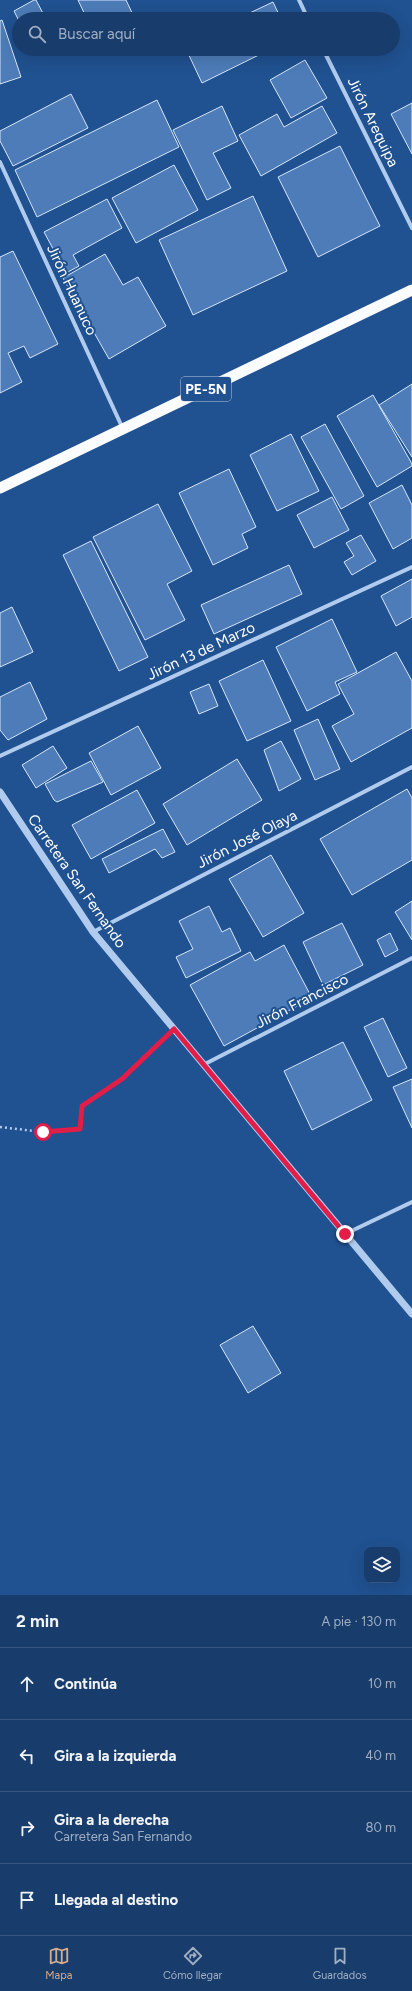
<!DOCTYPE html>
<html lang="es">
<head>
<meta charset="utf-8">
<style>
  :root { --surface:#183d6c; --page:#254874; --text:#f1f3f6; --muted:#9faec2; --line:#36567f; --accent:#d6ab8b }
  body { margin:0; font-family:Figtree,sans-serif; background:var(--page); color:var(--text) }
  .controls { position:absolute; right:12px; bottom:12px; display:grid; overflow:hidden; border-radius:8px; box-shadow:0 4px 16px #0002 }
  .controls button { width:36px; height:36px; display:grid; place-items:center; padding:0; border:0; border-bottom:1px solid var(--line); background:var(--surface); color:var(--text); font:20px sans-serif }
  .stop { position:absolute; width:12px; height:12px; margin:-9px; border:3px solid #e11d48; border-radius:50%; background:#fff }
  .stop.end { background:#e11d48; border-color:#fff; box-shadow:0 1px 4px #0008 }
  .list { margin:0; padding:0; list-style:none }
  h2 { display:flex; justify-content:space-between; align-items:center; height:52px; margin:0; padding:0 16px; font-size:17px }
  h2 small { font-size:13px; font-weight:400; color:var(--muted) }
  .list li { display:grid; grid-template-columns:26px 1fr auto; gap:12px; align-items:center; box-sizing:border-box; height:72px; padding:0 16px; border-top:1px solid var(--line) }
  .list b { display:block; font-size:15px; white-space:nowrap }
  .list p { margin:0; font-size:13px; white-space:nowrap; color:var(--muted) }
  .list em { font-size:13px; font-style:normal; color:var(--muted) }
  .icon { flex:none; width:22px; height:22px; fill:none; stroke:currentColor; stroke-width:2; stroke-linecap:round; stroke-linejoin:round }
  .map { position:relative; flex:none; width:412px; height:1595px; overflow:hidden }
  .search { position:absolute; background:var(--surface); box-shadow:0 4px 16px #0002; left:12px; right:12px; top:12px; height:44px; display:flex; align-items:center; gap:10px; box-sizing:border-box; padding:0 14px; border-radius:22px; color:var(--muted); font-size:15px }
  .sheet { height:340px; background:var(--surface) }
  nav { display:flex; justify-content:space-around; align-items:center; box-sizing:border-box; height:56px; border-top:1px solid var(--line); background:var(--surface); font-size:11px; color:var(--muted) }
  nav a { display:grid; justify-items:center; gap:2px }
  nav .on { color:var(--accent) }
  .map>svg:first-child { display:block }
  .building { fill:#4d7cb8; stroke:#d6e6f9 }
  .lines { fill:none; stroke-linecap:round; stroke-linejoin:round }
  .path { stroke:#b0cbed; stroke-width:2.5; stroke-dasharray:2 3; stroke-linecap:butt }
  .minor { stroke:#b0cbed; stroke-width:4 }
  .tertiary { stroke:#b0cbed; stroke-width:7 }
  .trunk { stroke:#fafcff; stroke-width:11 }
  .route { stroke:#e11d48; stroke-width:5 }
  .labels { text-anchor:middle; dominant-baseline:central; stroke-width:4; stroke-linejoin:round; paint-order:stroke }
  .shield { fill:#205190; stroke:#bccbde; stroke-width:1 }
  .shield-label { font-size:14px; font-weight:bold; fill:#fff }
  .street-label { font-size:15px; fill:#fff; stroke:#205190 }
</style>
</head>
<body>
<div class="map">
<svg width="412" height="1595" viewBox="0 0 412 1595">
  <rect width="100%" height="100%" fill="#205190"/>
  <g class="building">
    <path d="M34 0H36L46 19H19V21L14 11Z"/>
    <path d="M78 0H126L135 19H87Z"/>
    <path d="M273 2 281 19H237Z"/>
    <path d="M2 20 21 77 0 84V21Z"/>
    <path d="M186 49H271L202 83Z"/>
    <path d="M305 60 327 98 291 118 270 80Z"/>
    <path d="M71 94 88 128 13 166 0 141V131Z"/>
    <path d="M157 100 179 147 37 217 15 170Z"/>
    <path d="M412 103V154L391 114Z"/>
    <path d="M222 106 238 141 213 153 231 188 207 200 173 130Z"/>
    <path d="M322 106 337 133 261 176 239 135 277 114 284 127Z"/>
    <path d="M340 146 380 226 318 257 278 177Z"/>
    <path d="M174 165 198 210 136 243 112 198Z"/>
    <path d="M253 196 287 271 193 315 159 240Z"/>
    <path d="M107 199 122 228 73 255 79 266 66 273 44 232Z"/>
    <path d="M13 251 58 344 30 358 24 346 8 353 22 382 0 393V257Z"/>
    <path d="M105 254 123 285 138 277 166 326 109 359 63 278Z"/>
    <path d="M412 384V457L379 405Z"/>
    <path d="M373 395 412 464V466L377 487 337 416Z"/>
    <path d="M325 424 364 496 341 509 301 437Z"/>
    <path d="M291 434 319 491 277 511 250 455Z"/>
    <path d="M229 469 256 527 242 534 248 548 213 565 179 493Z"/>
    <path d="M402 485 412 505V538L393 549 369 503Z"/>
    <path d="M332 497 349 530 314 548 297 515Z"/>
    <path d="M158 504 192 571 167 584 185 620 145 640 93 537Z"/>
    <path d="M361 535 376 561 352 575 344 562 354 556 346 543Z"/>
    <path d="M91 541 148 657 119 671 63 555Z"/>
    <path d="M289 565 302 594 214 634 201 605Z"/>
    <path d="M412 579V617L396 626 381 596Z"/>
    <path d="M12 607 33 652 0 667V613Z"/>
    <path d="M332 619 357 672 335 682 340 694 307 711 276 647Z"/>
    <path d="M396 652 412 681V728L351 762 332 726 354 714 338 684Z"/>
    <path d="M263 660 291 721 247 741 219 681Z"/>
    <path d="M30 682 47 719 8 740 0 730V697Z"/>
    <path d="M209 684 218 706 199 714 190 692Z"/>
    <path d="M318 719 340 769 315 780 294 730Z"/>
    <path d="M138 726 161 768 111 795 89 753Z"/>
    <path d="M281 741 301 779 279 791 264 750Z"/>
    <path d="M53 746 67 768 36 788 22 765Z"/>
    <path d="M237 759 262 800 187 845 163 804Z"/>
    <path d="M91 761 103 782 57 802 54 800 45 784Z"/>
    <path d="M407 789 412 798V860L352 895 320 839Z"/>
    <path d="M137 790 155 823 91 859 72 825Z"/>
    <path d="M163 829 175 852 162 858 155 849 109 873 102 859Z"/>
    <path d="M271 855 304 913 263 937 229 879Z"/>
    <path d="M412 901V940L395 912Z"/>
    <path d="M209 906 222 932 230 928 241 951 186 978 176 957 193 949 179 921Z"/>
    <path d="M342 923 363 965 323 985 303 942Z"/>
    <path d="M390 933 398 950 385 957 377 940Z"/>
    <path d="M284 945 312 998 224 1046 190 985 250 952 255 961Z"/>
    <path d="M383 1018 407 1068 388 1077 364 1027Z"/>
    <path d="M343 1042 372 1100 312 1130 284 1071Z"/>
    <path d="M412 1079V1128L393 1087Z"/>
    <path d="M253 1326 281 1373 248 1393 220 1345Z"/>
  </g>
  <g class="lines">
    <path class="path" d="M0 1127 43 1132 80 1129 82 1107 122 1079 163 1039"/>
    <g class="minor">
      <path d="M299 0 308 19"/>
      <path d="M323 49 412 228"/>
      <path d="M0 162 123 429"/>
      <path d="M0 756 412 567"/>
      <path d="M93 932 412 767"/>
      <path d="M203 1065 412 958"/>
      <path d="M345 1234 412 1202"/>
    </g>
    <path class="tertiary" d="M0 792 93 932 412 1314"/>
    <path class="trunk" d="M0 488 412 290"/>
  </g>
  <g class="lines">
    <path class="route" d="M43 1132 80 1129 82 1106 122 1079 174 1029 345 1234"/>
  </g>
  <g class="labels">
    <rect class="shield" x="181" y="377" width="50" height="24" rx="3"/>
    <g class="shield-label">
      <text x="206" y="389">PE-5N</text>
    </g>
    <g class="street-label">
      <text transform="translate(373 122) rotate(64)">Jirón Arequipa</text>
      <text transform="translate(72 290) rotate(65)">Jirón Huanuco</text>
      <text transform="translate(201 651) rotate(-25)">Jirón 13 de Marzo</text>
      <text transform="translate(247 839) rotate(-27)">Jirón José Olaya</text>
      <text transform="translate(77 881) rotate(55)">Carretera San Fernando</text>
      <text transform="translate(302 1001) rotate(-27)">Jirón Francisco</text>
    </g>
  </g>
</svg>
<div class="controls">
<button><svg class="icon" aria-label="layers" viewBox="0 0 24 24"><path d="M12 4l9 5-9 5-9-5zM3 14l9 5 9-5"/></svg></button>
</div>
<div class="stop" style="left:43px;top:1132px"></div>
<div class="stop end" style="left:345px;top:1234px"></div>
<div class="search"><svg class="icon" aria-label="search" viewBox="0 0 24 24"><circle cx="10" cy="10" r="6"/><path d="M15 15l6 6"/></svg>Buscar aquí</div>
</div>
<section class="sheet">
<h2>2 min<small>A pie · 130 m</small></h2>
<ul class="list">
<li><svg class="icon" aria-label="ahead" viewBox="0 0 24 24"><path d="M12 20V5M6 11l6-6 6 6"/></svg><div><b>Continúa</b></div><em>10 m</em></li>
<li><svg class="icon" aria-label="left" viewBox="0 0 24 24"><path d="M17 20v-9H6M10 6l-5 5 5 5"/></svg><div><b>Gira a la izquierda</b></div><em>40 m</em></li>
<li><svg class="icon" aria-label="right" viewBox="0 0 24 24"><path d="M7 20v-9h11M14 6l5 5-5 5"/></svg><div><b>Gira a la derecha</b><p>Carretera San Fernando</p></div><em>80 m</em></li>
<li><svg class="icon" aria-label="arrive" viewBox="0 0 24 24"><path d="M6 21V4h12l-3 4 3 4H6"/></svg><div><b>Llegada al destino</b></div></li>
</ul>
</section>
<nav>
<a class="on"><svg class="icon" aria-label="map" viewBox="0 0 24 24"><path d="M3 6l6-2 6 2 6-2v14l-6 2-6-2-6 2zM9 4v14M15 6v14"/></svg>Mapa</a>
<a><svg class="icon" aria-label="directions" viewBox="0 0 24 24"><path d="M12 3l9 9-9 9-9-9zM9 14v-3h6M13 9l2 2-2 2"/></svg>Cómo llegar</a>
<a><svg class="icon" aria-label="saved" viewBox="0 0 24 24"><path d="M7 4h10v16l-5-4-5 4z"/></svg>Guardados</a>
</nav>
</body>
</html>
